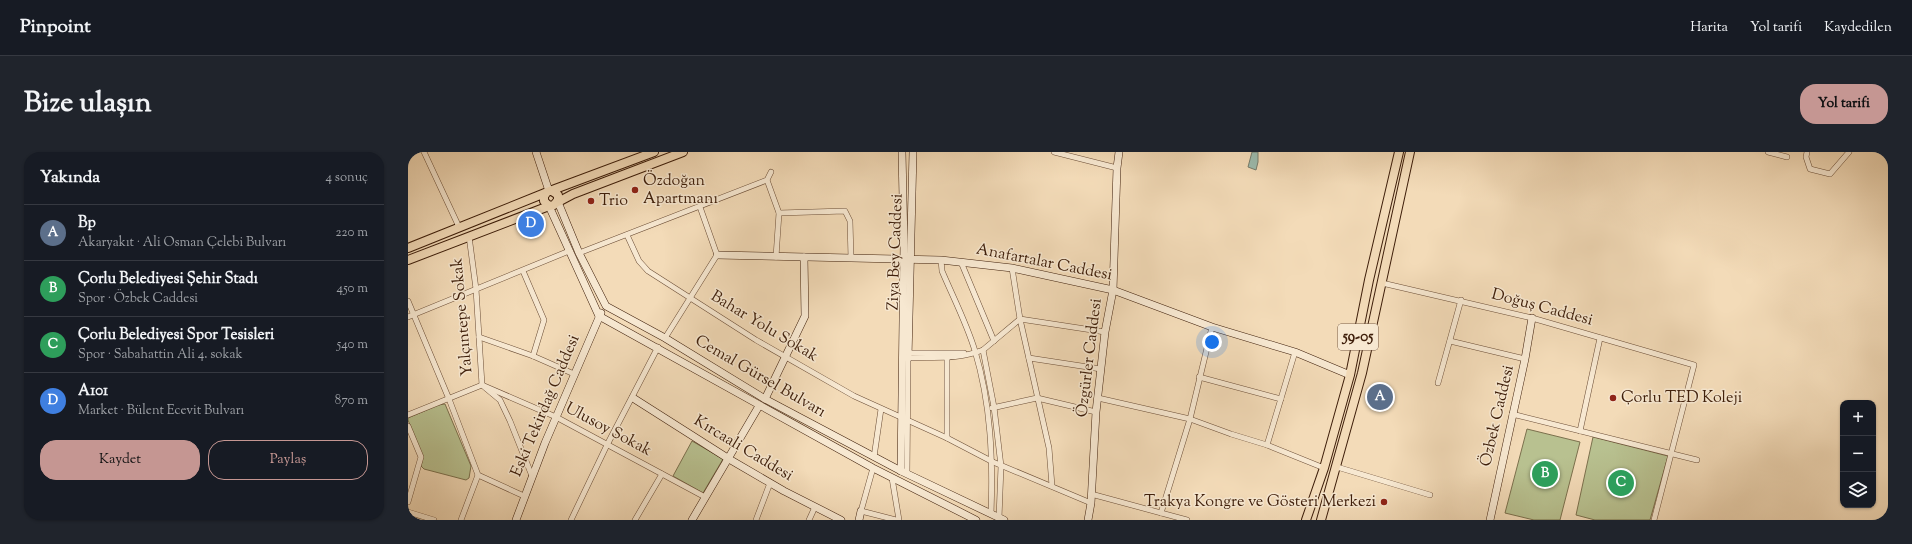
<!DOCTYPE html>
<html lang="tr">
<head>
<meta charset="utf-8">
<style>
  :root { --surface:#171b24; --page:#20242c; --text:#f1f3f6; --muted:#9ea1a6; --line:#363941; --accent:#c59692 }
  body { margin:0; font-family:"Sorts Mill Goudy",serif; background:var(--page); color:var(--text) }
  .controls { position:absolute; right:12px; bottom:12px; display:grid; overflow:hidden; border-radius:8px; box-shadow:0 1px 3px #0004 }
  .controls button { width:36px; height:36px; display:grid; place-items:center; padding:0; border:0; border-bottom:1px solid var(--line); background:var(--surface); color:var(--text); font:20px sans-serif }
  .you { position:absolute; left:804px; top:190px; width:14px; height:14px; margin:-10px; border:3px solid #fff; border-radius:50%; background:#1a73e8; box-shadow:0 0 0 6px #1a73e833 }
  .badge { display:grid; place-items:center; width:26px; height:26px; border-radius:50%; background:var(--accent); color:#fff; font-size:13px; font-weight:700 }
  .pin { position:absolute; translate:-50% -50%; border:2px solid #fff; box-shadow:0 1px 4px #0006 }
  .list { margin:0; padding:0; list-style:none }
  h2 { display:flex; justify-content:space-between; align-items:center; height:52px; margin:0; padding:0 16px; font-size:17px }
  h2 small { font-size:13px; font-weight:400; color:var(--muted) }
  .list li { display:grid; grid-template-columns:26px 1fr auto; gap:12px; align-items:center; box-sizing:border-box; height:56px; padding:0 16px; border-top:1px solid var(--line) }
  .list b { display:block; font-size:15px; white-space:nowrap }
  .list p { margin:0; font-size:13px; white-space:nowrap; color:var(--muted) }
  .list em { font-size:13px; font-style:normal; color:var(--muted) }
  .actions { display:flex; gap:8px; padding:12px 16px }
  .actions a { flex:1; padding:9px 0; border:1px solid var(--accent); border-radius:16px; text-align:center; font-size:14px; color:var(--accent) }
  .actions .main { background:var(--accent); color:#111 }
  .icon { flex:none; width:22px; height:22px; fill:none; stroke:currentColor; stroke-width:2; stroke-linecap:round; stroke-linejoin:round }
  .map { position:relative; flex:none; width:1480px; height:368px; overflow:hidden; border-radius:16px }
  header { display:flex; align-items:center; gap:24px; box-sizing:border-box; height:56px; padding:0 20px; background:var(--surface); border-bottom:1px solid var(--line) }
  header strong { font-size:19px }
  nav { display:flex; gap:22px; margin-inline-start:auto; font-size:14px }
  .intro { display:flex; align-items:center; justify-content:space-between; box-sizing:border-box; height:96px; padding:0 24px }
  h1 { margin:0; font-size:28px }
  .button { padding:10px 18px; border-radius:16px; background:var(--accent); color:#111; font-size:14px; font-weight:700 }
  main { display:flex; gap:24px; padding:0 24px }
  aside { flex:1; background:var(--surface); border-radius:16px; box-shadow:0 1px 3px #0004 }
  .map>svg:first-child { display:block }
  .green { fill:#b8c190; stroke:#7b704d }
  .water { fill:#9bbbae; stroke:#767c6c }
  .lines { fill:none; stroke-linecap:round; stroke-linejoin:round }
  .street-casing { stroke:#6b4d36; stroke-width:6 }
  .secondary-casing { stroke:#3e1e0a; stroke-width:8 }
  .primary-casing { stroke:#3e1e0a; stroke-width:10 }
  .street { stroke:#f7e8d1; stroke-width:5 }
  .secondary { stroke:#f7e8d1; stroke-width:7 }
  .primary { stroke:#f3dbb8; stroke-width:8 }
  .poi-dot { fill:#8f2418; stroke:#f7e8d1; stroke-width:1.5 }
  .labels { text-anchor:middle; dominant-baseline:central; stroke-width:3; stroke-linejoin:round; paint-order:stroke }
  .shield { fill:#f7e8d1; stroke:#765b46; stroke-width:1 }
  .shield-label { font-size:15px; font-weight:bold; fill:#3e1e0a }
  .poi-label { font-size:16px; fill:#3e1e0a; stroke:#f7e8d1; text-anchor:start }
  .street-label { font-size:16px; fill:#3e1e0a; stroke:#f7e8d1 }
</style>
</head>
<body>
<header>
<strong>Pinpoint</strong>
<nav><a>Harita</a><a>Yol tarifi</a><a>Kaydedilen</a></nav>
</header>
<div class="intro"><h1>Bize ulaşın</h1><a class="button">Yol tarifi</a></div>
<main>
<aside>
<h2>Yakında<small>4 sonuç</small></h2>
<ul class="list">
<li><span class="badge" style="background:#5c6f8a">A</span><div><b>Bp</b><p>Akaryakıt · Ali Osman Çelebi Bulvarı</p></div><em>220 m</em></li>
<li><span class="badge" style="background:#2e9e5b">B</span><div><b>Çorlu Belediyesi Şehir Stadı</b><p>Spor · Özbek Caddesi</p></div><em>450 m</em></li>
<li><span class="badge" style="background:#2e9e5b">C</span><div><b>Çorlu Belediyesi Spor Tesisleri</b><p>Spor · Sabahattin Ali 4. sokak</p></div><em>540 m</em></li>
<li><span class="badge" style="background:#3f7fe0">D</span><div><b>A101</b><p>Market · Bülent Ecevit Bulvarı</p></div><em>870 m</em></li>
</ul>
<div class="actions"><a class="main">Kaydet</a><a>Paylaş</a></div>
</aside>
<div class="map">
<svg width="1480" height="368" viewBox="0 0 1480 368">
  <rect width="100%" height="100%" fill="#f3dbb8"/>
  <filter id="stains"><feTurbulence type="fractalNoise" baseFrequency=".005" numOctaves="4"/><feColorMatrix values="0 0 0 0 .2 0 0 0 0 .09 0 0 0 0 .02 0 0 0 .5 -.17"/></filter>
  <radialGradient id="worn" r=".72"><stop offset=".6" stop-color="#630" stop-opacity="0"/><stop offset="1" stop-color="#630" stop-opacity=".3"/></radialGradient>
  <g class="green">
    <path d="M37 252 63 314 61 326 58 328 16 317 13 314 15 305 0 268V266L30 253Z"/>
    <path d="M1119 277 1172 290 1152 368H1126L1097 361Z"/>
    <path d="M1185 285 1260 304 1242 368H1187L1168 363Z"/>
    <path d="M284 289 315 307 295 341 265 324Z"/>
  </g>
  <path class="water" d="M844 0H850V10L848 18 840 15Z"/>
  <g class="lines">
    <defs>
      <g id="street">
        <path d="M16 0 51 75"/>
        <path d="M646 0 709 16"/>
        <path d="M1360 0 1379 5"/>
        <path d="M1399 0 1398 5 1402 17 1422 22 1441 0"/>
        <path d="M359 28 371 61 368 105"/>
        <path d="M371 61 437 59 442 69 443 106"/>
        <path d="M219 83 231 109 240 119 348 188 446 244 539 286 585 310 683 351"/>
        <path d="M61 84 68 137 74 233 92 248 102 269 124 324"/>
        <path d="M171 101 359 28 363 20"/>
        <path d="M533 108 534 119C545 145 559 172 567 199 583 252 585 307 583 362"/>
        <path d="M553 110 586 189"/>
        <path d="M604 116 612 167 641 296 644 334"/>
        <path d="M115 119 136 168 125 204"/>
        <path d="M974 131 1124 166 1286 213 1246 368"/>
        <path d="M0 149 41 247 70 323 53 368"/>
        <path d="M0 165 161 99"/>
        <path d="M612 167 697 180"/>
        <path d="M71 185 125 204 166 222"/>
        <path d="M257 186 309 103 292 55"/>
        <path d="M1042 189 1117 207"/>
        <path d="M575 198 586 255 593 314 591 366"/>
        <path d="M498 201H556"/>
        <path d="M498 206C526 204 546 209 575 198L612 167"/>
        <path d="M621 206 693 217"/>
        <path d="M791 225 873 247"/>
        <path d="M1030 231 1053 148"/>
        <path d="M690 246 782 267 823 282 859 293 916 316"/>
        <path d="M584 256 629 246 688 260"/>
        <path d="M1104 262 1289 308"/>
        <path d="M0 263 74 233 148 265 297 345"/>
        <path d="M0 274 13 305 0 350"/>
        <path d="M1172 279 1192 186"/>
        <path d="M539 286V206"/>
        <path d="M859 293 887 200"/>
        <path d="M466 305 473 257"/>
        <path d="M929 315 1022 343"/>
        <path d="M465 316 453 359 488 368"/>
        <path d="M499 322 500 206"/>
        <path d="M70 323 116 344"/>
        <path d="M484 326 491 368"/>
        <path d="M683 342 779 368"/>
        <path d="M0 360 26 368"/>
        <path d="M753 361 782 267 804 175"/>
        <path d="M163 368 199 293 250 195"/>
        <path d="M227 368 254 322"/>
        <path d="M348 368 362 331"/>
        <path d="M401 368 407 355"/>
      </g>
      <g id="secondary">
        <path d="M128 0 141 39"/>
        <path d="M150 50 171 101 198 154 257 186 357 247 493 319 596 368"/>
        <path d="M141 54 191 164 465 316 568 368"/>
        <path d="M309 103 533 108 604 116 705 138 804 175 887 200 942 223"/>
        <path d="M500 206 505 0"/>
        <path d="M225 246 321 307 376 339 433 368"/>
        <path d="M357 247 397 164 396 105"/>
        <path d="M493 319 496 93 494 0"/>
        <path d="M108 368 137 291 193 161"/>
        <path d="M284 368 351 254"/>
        <path d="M451 368 453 359"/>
        <path d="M680 368 683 351 688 260 697 180 705 138 709 16 711 0"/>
        <path d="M1082 368 1117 207 1124 166"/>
      </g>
      <g id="primary">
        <path d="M144 39 150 43V48L146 53 141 54 136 49V44L139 40 246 0"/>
        <path d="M150 50 165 42 275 0"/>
        <path d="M0 96 137 41"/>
        <path d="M0 108 141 54"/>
        <path d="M898 368 916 316 942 223 961 128 991 0"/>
        <path d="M913 368 954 221 1002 0"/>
      </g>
    </defs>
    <use href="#street" class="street-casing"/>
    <use href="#secondary" class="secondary-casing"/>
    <use href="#primary" class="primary-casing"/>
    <use href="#street" class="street"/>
    <use href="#secondary" class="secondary"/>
    <use href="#primary" class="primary"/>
  </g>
  <g class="poi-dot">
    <circle cx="227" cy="38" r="4"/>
    <circle cx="183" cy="49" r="4"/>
    <circle cx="1205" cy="246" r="4"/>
    <circle cx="976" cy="350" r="4"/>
  </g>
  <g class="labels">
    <rect class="shield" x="930" y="172" width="40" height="26" rx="3"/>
    <g class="shield-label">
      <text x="950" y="185">59-05</text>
    </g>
    <g class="poi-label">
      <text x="235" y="29">Özdoğan<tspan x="235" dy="18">Apartmanı</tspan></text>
      <text x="191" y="49">Trio</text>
      <text x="1213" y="246">Çorlu TED Koleji</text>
      <text x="968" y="350" text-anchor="end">Trakya Kongre ve Gösteri Merkezi</text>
    </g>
    <g class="street-label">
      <text transform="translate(488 100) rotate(-88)">Ziya Bey Caddesi</text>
      <text transform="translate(636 111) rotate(11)">Anafartalar Caddesi</text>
      <text transform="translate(1134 156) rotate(15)">Doğuş Caddesi</text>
      <text transform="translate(55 165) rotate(-95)">Yalçıntepe Sokak</text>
      <text transform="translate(356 175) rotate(31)">Bahar Yolu Sokak</text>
      <text transform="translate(682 206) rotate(-83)">Özgürler Caddesi</text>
      <text transform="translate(352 225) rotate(30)">Cemal Gürsel Bulvarı</text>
      <text transform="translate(138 254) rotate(-67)">Eski Tekirdağ Caddesi</text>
      <text transform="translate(1090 264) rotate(-77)">Özbek Caddesi</text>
      <text transform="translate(200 278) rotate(28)">Ulusoy Sokak</text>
      <text transform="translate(335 297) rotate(31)">Kırcaali Caddesi</text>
    </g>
  </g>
  <rect width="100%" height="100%" filter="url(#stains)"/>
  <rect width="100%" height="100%" fill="url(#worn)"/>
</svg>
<div class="controls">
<button>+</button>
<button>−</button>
<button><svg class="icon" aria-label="layers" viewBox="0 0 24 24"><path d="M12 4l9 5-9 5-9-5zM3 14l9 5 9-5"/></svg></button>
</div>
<div class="you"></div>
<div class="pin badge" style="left:972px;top:245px;background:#5c6f8a">A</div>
<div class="pin badge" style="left:1137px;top:322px;background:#2e9e5b">B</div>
<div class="pin badge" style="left:1213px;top:331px;background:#2e9e5b">C</div>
<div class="pin badge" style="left:123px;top:72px;background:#3f7fe0">D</div>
</div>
</main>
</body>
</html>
